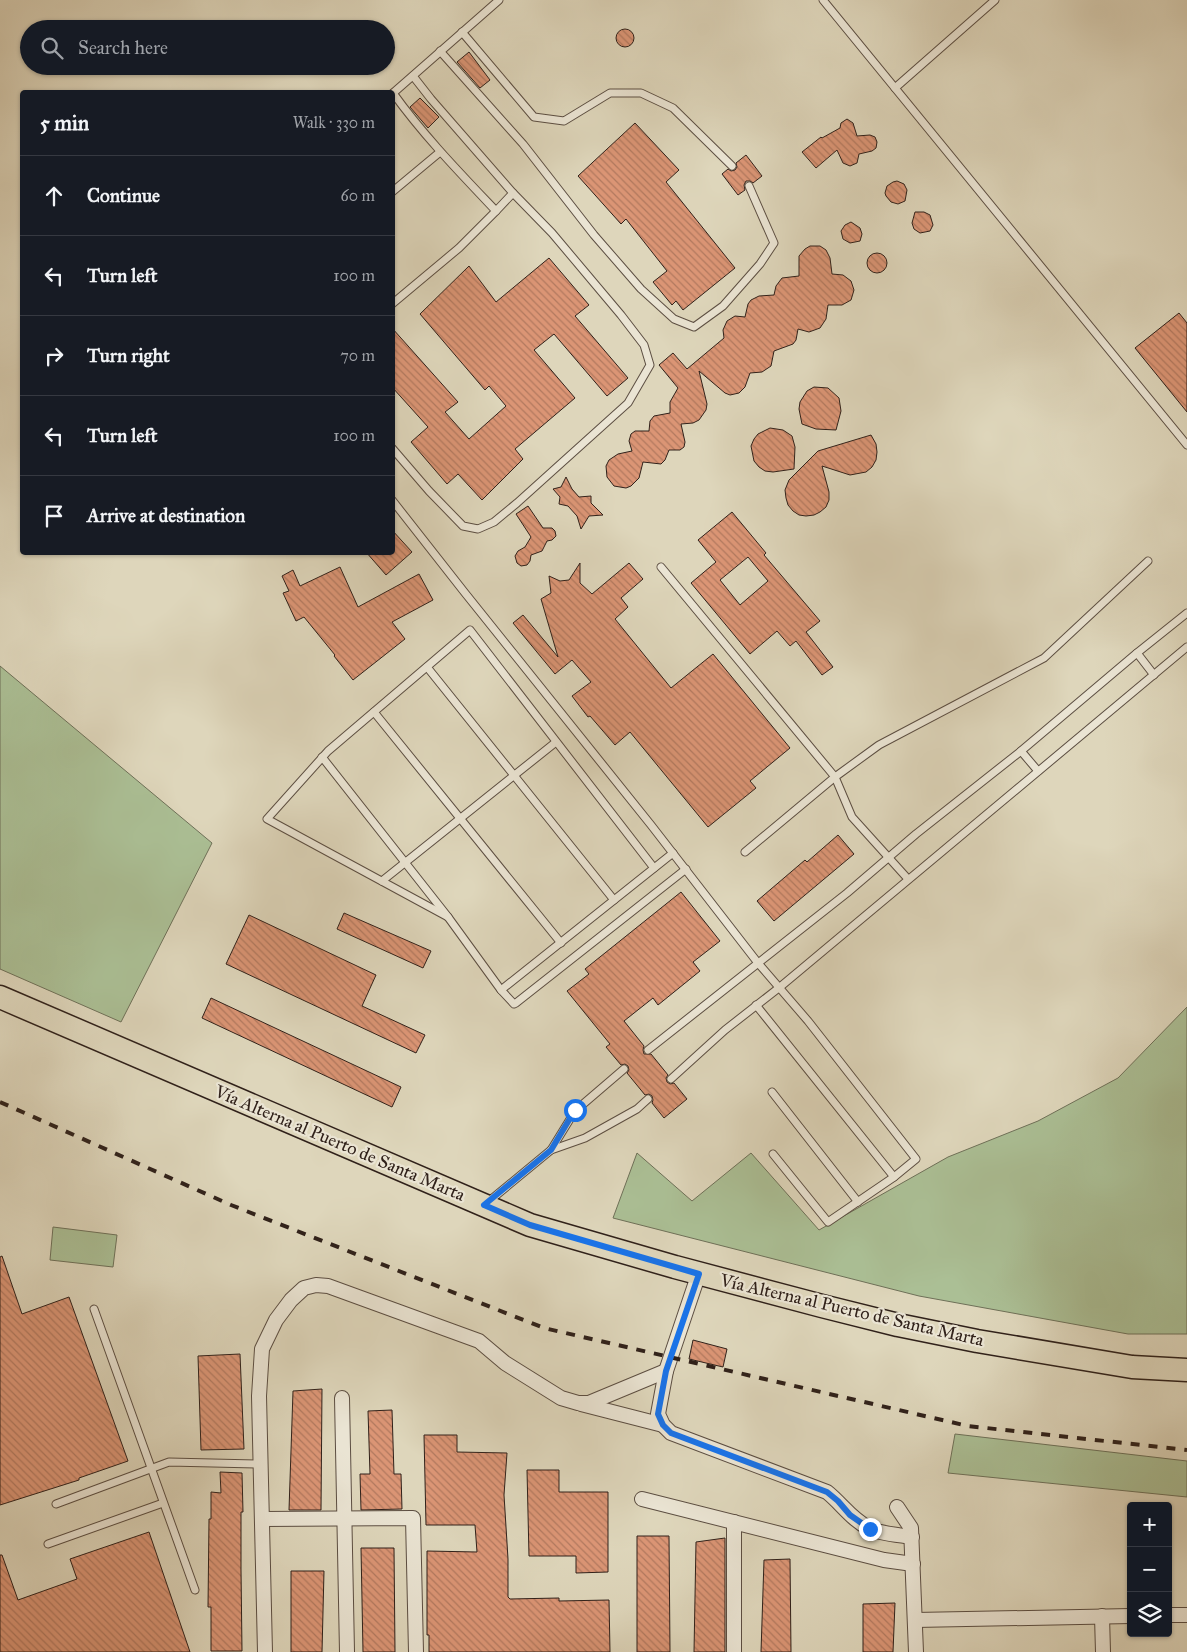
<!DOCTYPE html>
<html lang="en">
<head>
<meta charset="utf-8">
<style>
  :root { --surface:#171b24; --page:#20242c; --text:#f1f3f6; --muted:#9ea1a6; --line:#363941 }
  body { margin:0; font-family:"IM FELL Great Primer",serif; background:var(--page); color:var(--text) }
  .controls { position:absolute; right:15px; bottom:15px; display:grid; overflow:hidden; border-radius:5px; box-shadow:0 1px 4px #0004 }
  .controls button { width:45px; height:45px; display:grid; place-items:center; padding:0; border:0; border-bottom:1px solid var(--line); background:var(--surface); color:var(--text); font:25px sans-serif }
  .stop { position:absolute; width:15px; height:15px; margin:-11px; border:4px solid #1a73e8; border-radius:50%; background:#fff }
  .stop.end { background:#1a73e8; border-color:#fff; box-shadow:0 1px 5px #0008 }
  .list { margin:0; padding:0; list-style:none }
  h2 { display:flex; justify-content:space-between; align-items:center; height:65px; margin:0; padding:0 20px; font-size:21px }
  h2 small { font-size:16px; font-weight:400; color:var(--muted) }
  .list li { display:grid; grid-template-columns:32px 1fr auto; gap:15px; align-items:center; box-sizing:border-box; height:80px; padding:0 20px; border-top:1px solid var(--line) }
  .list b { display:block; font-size:19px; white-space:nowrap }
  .list em { font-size:16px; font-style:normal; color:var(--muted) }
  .icon { flex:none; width:28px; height:28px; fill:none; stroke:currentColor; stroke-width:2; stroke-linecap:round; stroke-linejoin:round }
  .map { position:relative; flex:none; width:1187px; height:1652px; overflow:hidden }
  .search { position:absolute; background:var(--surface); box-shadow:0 1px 4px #0004; left:20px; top:20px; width:375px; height:55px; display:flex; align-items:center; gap:12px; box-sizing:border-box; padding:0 18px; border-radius:28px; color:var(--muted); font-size:19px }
  .panel { position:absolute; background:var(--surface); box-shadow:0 1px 4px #0004; left:20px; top:90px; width:375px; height:465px; border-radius:5px }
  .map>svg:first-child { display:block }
  .green { fill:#abbf95; stroke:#6e7058 }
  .building { fill:url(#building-back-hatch); stroke:#30211a; fill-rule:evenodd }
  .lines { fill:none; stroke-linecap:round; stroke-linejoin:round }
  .lane-casing { stroke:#5c4e42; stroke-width:9 }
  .street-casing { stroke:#5c4e42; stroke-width:16 }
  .primary-casing { stroke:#30211a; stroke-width:25 }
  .lane { stroke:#eae4d3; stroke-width:7 }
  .street { stroke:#eae4d3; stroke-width:14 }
  .primary { stroke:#ded6bb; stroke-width:22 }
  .rail { stroke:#30211a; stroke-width:4; stroke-dasharray:9 9; stroke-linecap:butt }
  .route { stroke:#1a73e8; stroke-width:6 }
  .labels { text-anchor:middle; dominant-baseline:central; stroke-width:4.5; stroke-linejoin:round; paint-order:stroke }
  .street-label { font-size:18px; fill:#30211a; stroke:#eae4d3 }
</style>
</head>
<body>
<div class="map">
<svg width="1187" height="1652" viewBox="0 0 1187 1652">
  <defs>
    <pattern id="building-back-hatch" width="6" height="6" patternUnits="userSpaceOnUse" patternTransform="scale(1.25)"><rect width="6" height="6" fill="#db9575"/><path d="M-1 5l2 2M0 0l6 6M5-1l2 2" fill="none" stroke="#b2795f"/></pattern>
  </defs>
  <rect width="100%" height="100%" fill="#ded6bb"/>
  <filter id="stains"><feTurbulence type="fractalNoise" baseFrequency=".004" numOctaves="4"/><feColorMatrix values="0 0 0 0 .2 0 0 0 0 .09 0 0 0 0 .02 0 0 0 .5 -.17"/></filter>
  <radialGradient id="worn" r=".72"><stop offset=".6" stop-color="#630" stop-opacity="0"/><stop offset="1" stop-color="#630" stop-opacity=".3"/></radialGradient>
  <g class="green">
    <path d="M0 666 212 843 121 1022 0 969Z"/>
    <path d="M1187 1007V1334H1128L919 1296 613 1218 637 1153 692 1201 751 1153 819 1230 948 1157 1038 1121 1118 1078Z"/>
    <path d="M53 1227 117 1235 113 1267 50 1260Z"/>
    <path d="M955 1434 1187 1461V1497L948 1473Z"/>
  </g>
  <g class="building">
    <circle cx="625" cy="38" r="9"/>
    <path d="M469 52 490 80 480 88 457 62Z"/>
    <path d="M420 98 439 117 428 128 410 107Z"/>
    <path d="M847 119 853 123 857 136 870 135 875 137 877 142 876 148 872 151 859 154 857 163 850 166 843 163 837 150 816 168 802 152 821 137 822 138 840 128 841 123Z"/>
    <path d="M635 123 679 170 666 182 735 268 683 310 676 301 672 305 653 282 667 271 626 219 621 224 578 176Z"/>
    <path d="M746 155 762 176 753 183 750 181H746L744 185 745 190 738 195 722 174 728 169 731 171 735 170 737 167 736 163Z"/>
    <path d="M897 181 904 184 907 190 905 201 898 204 891 202 886 196 885 193 887 186 893 182Z"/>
    <path d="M915 212H924L930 215 933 225 930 231 920 233 914 229 912 223Z"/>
    <path d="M851 222 860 228 862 234 860 241 850 243 843 239 841 231 845 225Z"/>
    <path d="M810 246H820L826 250 830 258 832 274 843 275 851 281 854 290 851 300 842 305H828L826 319 820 328 809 332 798 329 796 340 793 344 774 351 771 366 762 372 750 373 745 387 739 393 730 395 725 393 699 371 707 404 706 410 699 420 693 423 681 424 685 442 684 447 680 450H669L665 460 661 464 643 462 639 478 631 486 626 488 614 486 607 477 606 466 609 460 618 454 632 451 629 441 631 434 635 431H649L650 421 654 416 670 413V402L678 388 659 365 673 353 687 369 724 338 723 330 727 321 735 316 745 317 748 304 751 300 759 296 774 295 776 286 782 278 799 276V256L805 249Z"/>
    <circle cx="877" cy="263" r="10"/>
    <path d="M549 258 589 305 575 316 628 378 607 396 554 334 534 350 575 398 515 449 523 459 482 500 458 474 447 484 411 442 428 427 392 387V328L458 402 445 412 469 439 506 406 489 386 485 390 420 314 469 266 496 302Z"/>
    <path d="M1179 313 1187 323V412L1135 348Z"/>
    <path d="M814 387 828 388 839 398 841 411 836 430 816 429 802 424 799 409 800 402 807 391Z"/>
    <path d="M770 428 783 430 792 436 795 447 794 469 773 472 765 471 759 467 754 461 751 446 754 439 758 434Z"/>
    <path d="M871 435 876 444 877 452 876 460 872 467 866 472 850 475 822 466 829 492V500L826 507 820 512 814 515 806 516 799 515 793 511 788 505 786 498 785 490 789 480 818 451Z"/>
    <path d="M566 477 572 489 579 497 591 496V503L603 515 589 516 581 529 577 516 568 506 559 504 560 497 553 489 561 487Z"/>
    <path d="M528 506 543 528H552L555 531 556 536 552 540 547 541 542 551 531 555 530 561 527 565 521 566 517 563 515 556 518 551 525 547 531 537 516 514Z"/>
    <path d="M732 512 766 553 764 555 820 621 806 632 833 667 822 675 796 641 790 646 777 631 750 654 691 583 716 562 698 540ZM748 557 768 581 740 605 720 580Z"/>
    <path d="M392 530 412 552 386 575 366 552H392Z"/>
    <path d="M580 563V583L592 594 629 563 643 579 621 598 628 607 615 619 671 688 713 654 790 748 750 781 756 788 708 827 630 732 615 745 590 716 588 717 572 696 591 682 572 660 555 674 513 623 523 615 558 657 541 599 551 593 549 576 560 581 569 580Z"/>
    <path d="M340 567 358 607 419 574 433 600 392 622 405 639 353 680 334 656 335 655 304 617 296 621 283 593 289 591 282 576 293 570 300 586Z"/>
    <path d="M838 835 854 854 774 921 757 901 805 860 807 862Z"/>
    <path d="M681 892 720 941 693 962 700 971 658 1005 653 998 624 1021 644 1046 643 1050 644 1054H651L668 1075 666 1078 667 1082 670 1084 674 1083 687 1099 664 1118 652 1103 653 1100 652 1096 649 1094 645 1095 627 1073 629 1070 628 1066 625 1064 621 1065 606 1047 610 1044 567 991 589 974 585 969Z"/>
    <path d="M344 913 431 951 423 968 337 929Z"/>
    <path d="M249 915 376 975 362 1006 425 1035 416 1053 226 964Z"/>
    <path d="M211 998 401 1087 392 1107 202 1018Z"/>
    <path d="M2 1256 22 1314 69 1297 128 1461 79 1478V1480L0 1505V1257Z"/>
    <path d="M693 1340 727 1349 723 1367 689 1359Z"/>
    <path d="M240 1354 244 1449 201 1450 198 1356Z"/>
    <path d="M322 1389 321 1510H289L293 1391Z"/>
    <path d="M392 1410 394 1474H401L402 1509 361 1510 360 1474H370L368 1411Z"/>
    <path d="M424 1435H457V1452L507 1453 504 1495 508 1559V1597L510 1599 559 1598V1601L609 1600 610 1652H429V1635H427V1551L477 1552 475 1525H426Z"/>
    <path d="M527 1470H559V1492H608V1572L576 1573V1556H529Z"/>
    <path d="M220 1472 242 1473 243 1512H241V1570L242 1651H211V1607H208L209 1519H211V1492L221 1493Z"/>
    <path d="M149 1532 190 1652H0V1555H2L18 1600 77 1579 70 1559Z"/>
    <path d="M637 1536H669L670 1652H637Z"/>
    <path d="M725 1538V1652H694L696 1542Z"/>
    <path d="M361 1548H394L395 1652H363Z"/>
    <path d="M790 1559 791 1652H761L764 1560Z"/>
    <path d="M291 1571H324L322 1652H291Z"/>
    <path d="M895 1603 893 1652H863V1604Z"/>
  </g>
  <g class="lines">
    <defs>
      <g id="lane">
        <path d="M823 0 1187 445"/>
        <path d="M462 32 534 117 564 121 610 93H641L673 108 732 166"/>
        <path d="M440 51 523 144 594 235 641 289 674 319 694 327 723 306 760 264 774 243 749 186"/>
        <path d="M895 88 995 0"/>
        <path d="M392 94 499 0"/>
        <path d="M392 192 440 152"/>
        <path d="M496 211 513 193"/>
        <path d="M392 304 459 248 496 211C460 173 424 136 393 93"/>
        <path d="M392 448 429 491 463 526 478 529 494 522 517 503 628 403 650 365 644 345 621 315 552 233 513 193 431 99 413 76"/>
        <path d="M392 500 465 593 651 825 758 963 808 1021 916 1159 894 1177 828 1222 773 1154"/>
        <path d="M661 567 835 777 745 852"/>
        <path d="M1137 653 1154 675"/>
        <path d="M427 667 614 900"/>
        <path d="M374 712 561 943"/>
        <path d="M1021 751 1038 771"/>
        <path d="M322 757 448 917 501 990 514 1004 516 1003 686 869"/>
        <path d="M908 879 852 817 835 777 879 745 1044 658 1148 561"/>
        <path d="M382 881 556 742"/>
        <path d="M448 917 267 819 328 751 470 630 654 868"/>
        <path d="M501 990 673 853"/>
        <path d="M756 1005 894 1177"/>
        <path d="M648 1050 847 893 916 834 1021 751 1137 653 1187 613"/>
        <path d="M671 1079 725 1030 780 987 1187 647"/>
        <path d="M772 1092 858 1202"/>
        <path d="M551 1150 575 1111 624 1069"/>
        <path d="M488 1202 551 1150 585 1138 637 1109 648 1099"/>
        <path d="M94 1309 195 1590"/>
        <path d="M56 1504 169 1462 261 1464"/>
        <path d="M48 1544 163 1503"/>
      </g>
      <g id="street">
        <path d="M699 1273 666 1371 658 1414 663 1425 671 1433 827 1492C841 1503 852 1520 869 1528 880 1534 900 1535 912 1537"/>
        <path d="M342 1398 347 1652"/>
        <path d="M581 1404 663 1425"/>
        <path d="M642 1499 884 1560 913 1564"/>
        <path d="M897 1507 911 1528 916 1652"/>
        <path d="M263 1519 413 1518 416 1652"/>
        <path d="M734 1522V1652"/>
        <path d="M1168 1615H1187"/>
        <path d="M1102 1616 1103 1652"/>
        <path d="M915 1620 1131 1616"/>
        <path d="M265 1652 259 1396 262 1349 276 1320 291 1300 304 1288 316 1285 328 1286 479 1341 505 1363 561 1398 578 1403H589L666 1371"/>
      </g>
      <path id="primary" d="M0 997 530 1225 675 1267 822 1306 898 1325 977 1341 1132 1367 1187 1370"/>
    </defs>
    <use href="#lane" class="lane-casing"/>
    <use href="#street" class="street-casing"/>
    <use href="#primary" class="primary-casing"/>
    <use href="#lane" class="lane"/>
    <use href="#street" class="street"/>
    <use href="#primary" class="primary"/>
    <path class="rail" d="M0 1102 231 1205 544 1328 968 1426 1187 1450"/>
  </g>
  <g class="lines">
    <path class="route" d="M575 1110 551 1150 484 1205 530 1225 699 1274 666 1371 658 1414 663 1425 671 1433 827 1492 838 1501 850 1515 870 1529"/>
  </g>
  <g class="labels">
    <g class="street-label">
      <text transform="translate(340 1143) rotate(23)">Vía Alterna al Puerto de Santa Marta</text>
      <text transform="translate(852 1310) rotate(13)">Vía Alterna al Puerto de Santa Marta</text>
    </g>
  </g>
  <rect width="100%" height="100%" filter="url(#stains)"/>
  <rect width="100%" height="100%" fill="url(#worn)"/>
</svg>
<div class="controls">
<button>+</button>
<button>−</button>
<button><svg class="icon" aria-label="layers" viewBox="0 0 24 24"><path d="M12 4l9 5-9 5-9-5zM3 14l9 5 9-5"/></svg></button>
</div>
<div class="stop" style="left:575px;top:1110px"></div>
<div class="stop end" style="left:870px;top:1529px"></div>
<div class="search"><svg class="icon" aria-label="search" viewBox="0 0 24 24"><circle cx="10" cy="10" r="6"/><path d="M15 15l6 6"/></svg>Search here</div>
<section class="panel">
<h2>5 min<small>Walk · 330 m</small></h2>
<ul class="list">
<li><svg class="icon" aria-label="ahead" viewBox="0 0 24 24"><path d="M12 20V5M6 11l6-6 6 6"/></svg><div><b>Continue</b></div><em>60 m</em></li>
<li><svg class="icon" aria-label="left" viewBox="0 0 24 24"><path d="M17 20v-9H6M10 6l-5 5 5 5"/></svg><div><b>Turn left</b></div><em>100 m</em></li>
<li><svg class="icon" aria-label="right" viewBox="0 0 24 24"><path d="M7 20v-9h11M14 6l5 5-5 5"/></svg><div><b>Turn right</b></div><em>70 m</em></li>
<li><svg class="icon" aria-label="left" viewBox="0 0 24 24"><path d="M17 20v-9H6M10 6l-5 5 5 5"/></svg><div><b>Turn left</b></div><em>100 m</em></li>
<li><svg class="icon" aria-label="arrive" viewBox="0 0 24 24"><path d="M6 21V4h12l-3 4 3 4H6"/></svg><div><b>Arrive at destination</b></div></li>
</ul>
</section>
</div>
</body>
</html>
